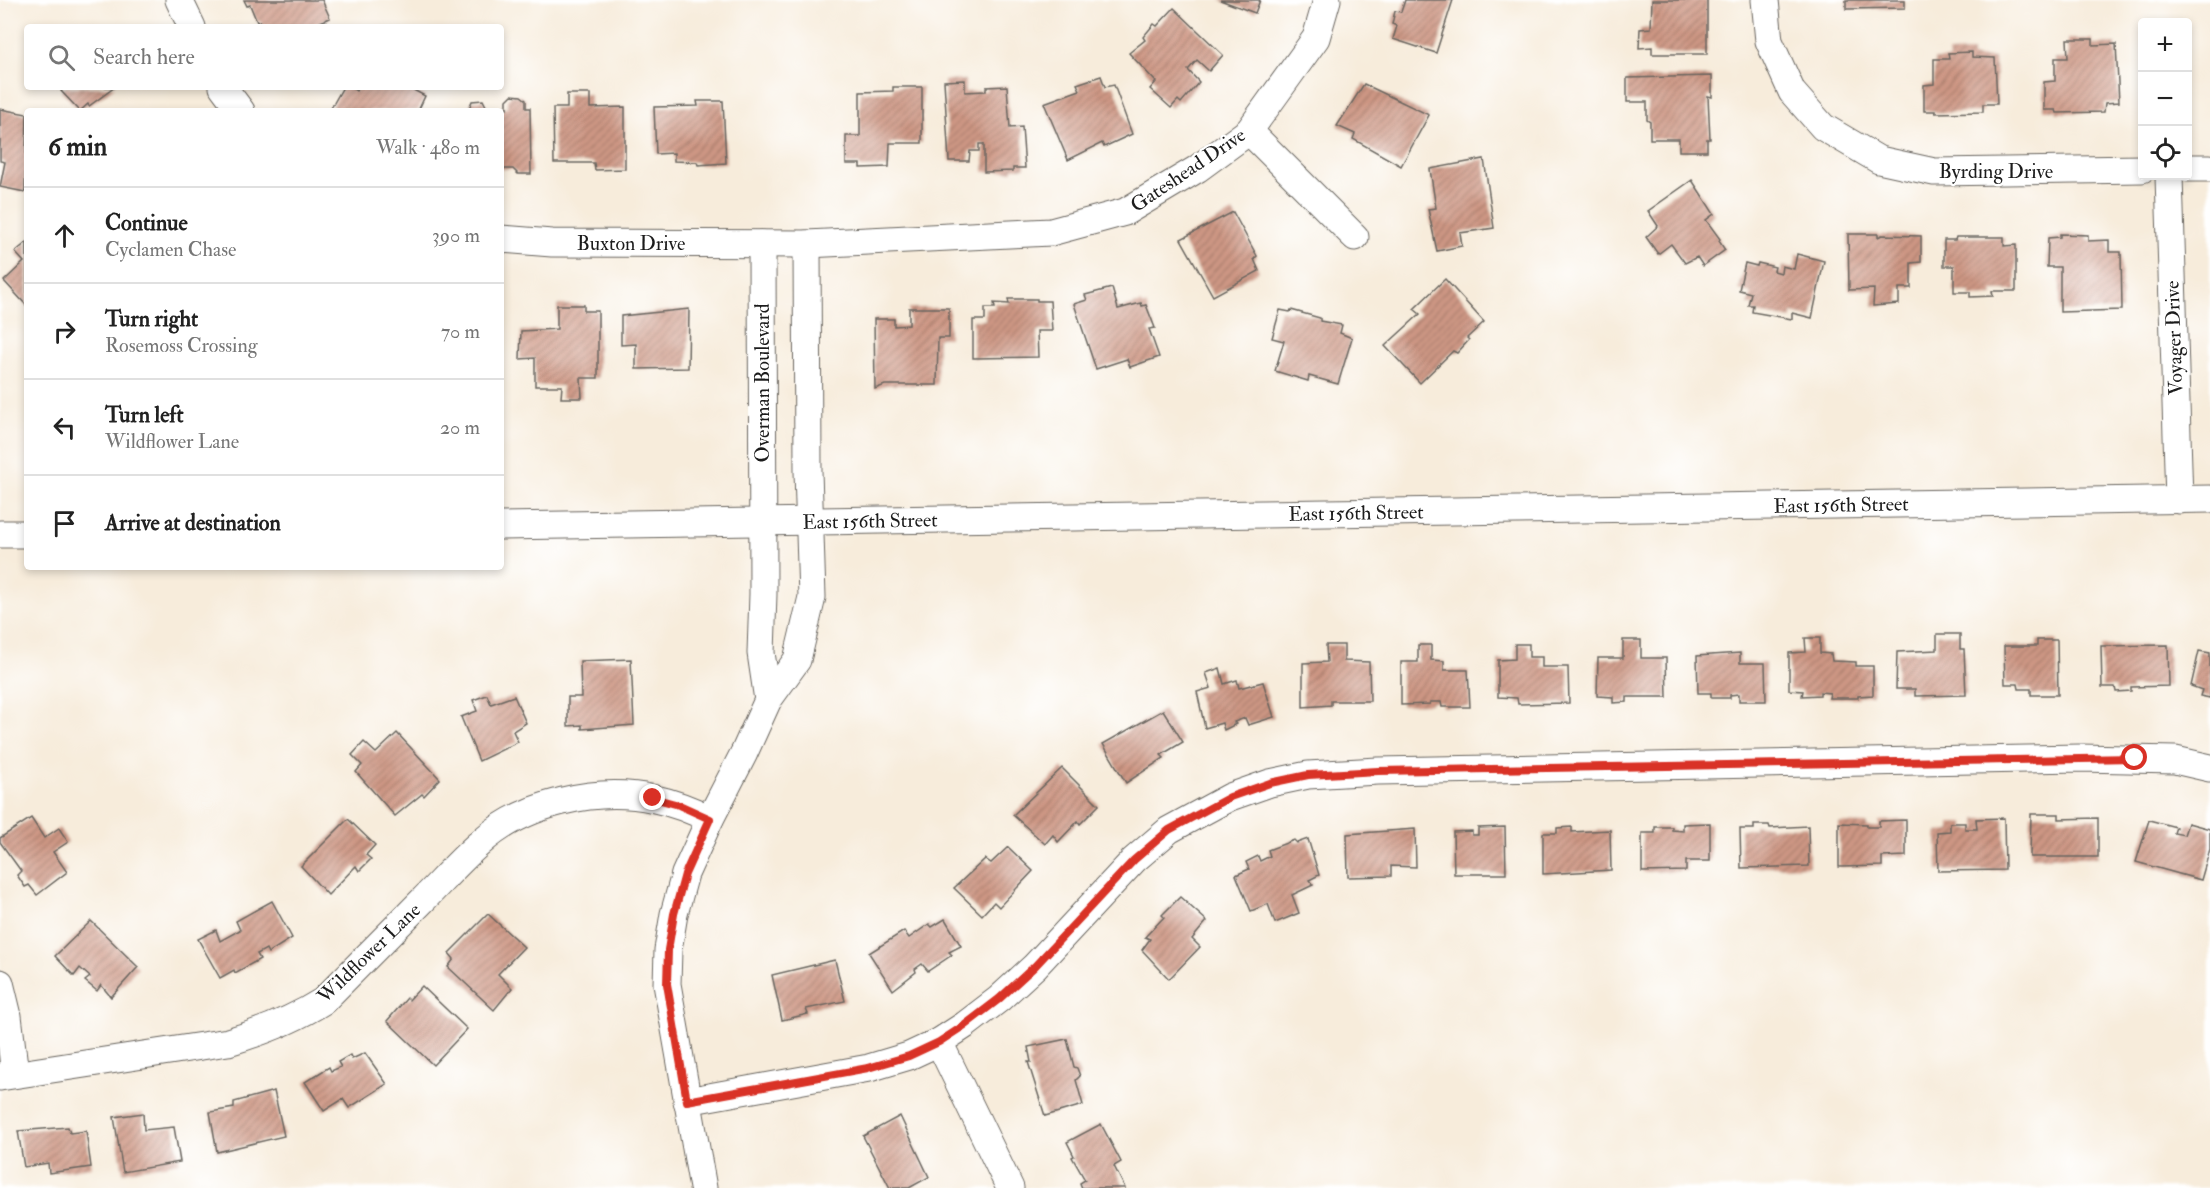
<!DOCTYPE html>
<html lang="en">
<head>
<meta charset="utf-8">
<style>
  :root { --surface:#fff; --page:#f6f6f6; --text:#222; --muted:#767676; --line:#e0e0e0 }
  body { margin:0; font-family:"IM FELL Double Pica",serif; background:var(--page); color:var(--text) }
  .controls { position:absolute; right:18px; top:18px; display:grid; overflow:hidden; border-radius:6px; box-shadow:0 3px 9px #0003 }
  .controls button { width:54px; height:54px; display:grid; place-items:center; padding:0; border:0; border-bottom:2px solid var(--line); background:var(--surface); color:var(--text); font:30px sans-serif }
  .stop { position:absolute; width:18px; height:18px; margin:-14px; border:4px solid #d93025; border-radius:50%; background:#fff }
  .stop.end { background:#d93025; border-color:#fff; box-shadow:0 2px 6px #0008 }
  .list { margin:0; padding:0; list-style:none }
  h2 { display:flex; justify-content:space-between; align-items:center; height:78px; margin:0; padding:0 24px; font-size:26px }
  h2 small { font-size:20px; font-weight:400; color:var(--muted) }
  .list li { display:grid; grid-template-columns:39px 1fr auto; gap:18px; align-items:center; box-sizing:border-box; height:96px; padding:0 24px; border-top:2px solid var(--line) }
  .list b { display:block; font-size:22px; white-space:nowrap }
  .list p { margin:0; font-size:20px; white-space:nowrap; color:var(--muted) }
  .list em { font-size:20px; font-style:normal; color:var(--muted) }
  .icon { flex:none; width:33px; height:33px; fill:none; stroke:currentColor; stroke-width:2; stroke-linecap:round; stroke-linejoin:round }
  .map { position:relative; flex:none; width:2210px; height:1188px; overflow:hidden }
  .search { position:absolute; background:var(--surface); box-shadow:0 3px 9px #0003; left:24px; top:24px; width:480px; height:66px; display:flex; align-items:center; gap:15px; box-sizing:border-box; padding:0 21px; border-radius:6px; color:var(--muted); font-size:22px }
  .panel { position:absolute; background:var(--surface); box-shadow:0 3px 9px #0003; left:24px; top:108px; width:480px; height:462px; border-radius:6px }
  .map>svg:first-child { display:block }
  .building { fill:url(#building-hatch) }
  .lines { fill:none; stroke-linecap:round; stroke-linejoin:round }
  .minor-casing { stroke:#69655f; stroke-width:29 }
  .minor { stroke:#fff; stroke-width:27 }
  .route { stroke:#d93025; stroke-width:8 }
  .labels { text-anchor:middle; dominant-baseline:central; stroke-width:4.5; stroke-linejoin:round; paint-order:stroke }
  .street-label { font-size:20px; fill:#1c1c1c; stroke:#fff }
</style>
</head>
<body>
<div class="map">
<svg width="2210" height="1188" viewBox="0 0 2210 1188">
  <defs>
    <pattern id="building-hatch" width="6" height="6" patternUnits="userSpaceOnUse" patternTransform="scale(1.5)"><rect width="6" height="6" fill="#ce9784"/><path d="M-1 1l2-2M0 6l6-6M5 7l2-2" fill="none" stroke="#a67a6b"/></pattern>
  </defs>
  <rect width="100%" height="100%" fill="#fff"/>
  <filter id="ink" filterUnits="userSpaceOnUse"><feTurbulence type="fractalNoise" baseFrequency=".0167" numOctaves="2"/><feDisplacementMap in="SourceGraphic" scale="12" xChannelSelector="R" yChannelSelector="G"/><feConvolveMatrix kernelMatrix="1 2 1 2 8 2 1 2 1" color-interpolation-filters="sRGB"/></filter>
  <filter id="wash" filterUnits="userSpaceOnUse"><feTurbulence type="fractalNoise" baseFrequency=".008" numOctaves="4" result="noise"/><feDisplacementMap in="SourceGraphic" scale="24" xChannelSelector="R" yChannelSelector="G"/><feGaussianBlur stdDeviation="1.35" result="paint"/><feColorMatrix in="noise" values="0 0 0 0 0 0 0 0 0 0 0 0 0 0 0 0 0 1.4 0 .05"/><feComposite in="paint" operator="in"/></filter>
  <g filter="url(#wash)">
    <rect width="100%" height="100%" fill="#f7ecdb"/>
    <g id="blocks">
      <g class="building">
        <path d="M244 0H322L330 18 309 27H262L260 21 257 22 250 5 247 6Z"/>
        <path d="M1220 0H1260L1255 13Z"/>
        <path d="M1405 0H1453L1436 53 1393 39 1397 26 1392 24 1395 11 1401 12Z"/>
        <path d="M1652 0H1707V54H1652V47L1639 48 1640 29 1651 28Z"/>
        <path d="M1846 0H1905V8L1846 9Z"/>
        <path d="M1174 8 1223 55 1209 71 1197 60 1188 70 1199 82 1181 103 1178 100 1171 108 1150 89 1156 82 1129 53 1145 40 1143 37 1154 24 1157 26Z"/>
        <path d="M2067 39H2093V45L2116 44 2119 102 2105 103 2104 112 2057 113 2056 110H2044V82L2055 81V58H2068Z"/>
        <path d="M1972 52V57L1995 58 1997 104H1983V112L1935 113V111H1924V85L1934 84V59H1949L1948 53Z"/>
        <path d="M1101 76 1105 87 1114 85 1132 134 1104 147 1102 143 1068 160 1044 103 1080 90 1077 84Z"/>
        <path d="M1712 76V97L1708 96 1710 139H1707V151H1679V139H1650V122L1647 120V102H1627V78Z"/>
        <path d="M965 80V92L986 91V87L1007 86 1010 128 1022 127 1025 168H1013V171L984 172V144H979V151H970L969 161H949L944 81Z"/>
        <path d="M1364 84 1429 115 1401 166 1353 139 1355 134 1337 126Z"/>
        <path d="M66 87H115L89 106 88 104 80 111 61 91Z"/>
        <path d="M343 87H350L356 91 358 87H408L425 96 418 111H331L330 110Z"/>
        <path d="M893 87H922V143H890L889 167 860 168V164H846V136H860V92L893 91Z"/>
        <path d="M567 94H590V108L625 107V169L595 170 594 163H554L553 108H567Z"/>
        <path d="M512 95 521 96 526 100V108H530L531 174H518L513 169H501V111H468L472 101 483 100 487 108H507V100Z"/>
        <path d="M697 101H723L726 163 698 165 697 162 674 161V153L656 154 654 107 698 106Z"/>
        <path d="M0 109 27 114 25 192 0 187 5 162 0 161Z"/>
        <path d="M1484 159 1494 228 1460 233 1462 246 1437 251 1428 209 1436 208 1430 169Z"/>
        <path d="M1692 180 1714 214 1706 220 1720 239 1719 241 1725 250 1703 266 1697 257 1685 263 1671 244 1658 254 1646 237 1658 226 1648 211Z"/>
        <path d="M1233 212 1257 256 1254 259 1259 271 1213 296 1181 239Z"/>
        <path d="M1848 234H1878V237L1882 235 1921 236V262L1911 263V288H1899V304L1873 306 1874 289 1849 290Z"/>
        <path d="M2060 234 2088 235V241L2109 240V252H2121L2122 310 2060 312V267H2047L2048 238 2060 237Z"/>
        <path d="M1956 237H2004V246L2016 245V291H1992L1993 296 1970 297V292H1954V266H1944V240H1955Z"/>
        <path d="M27 242V306L4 281 24 262 15 252Z"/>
        <path d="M1797 254 1824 261 1812 318 1792 313V319L1752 312 1753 305H1748L1751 293 1739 290 1745 263 1757 266 1758 263 1775 267 1774 271 1781 273 1782 266 1794 269Z"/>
        <path d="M1445 279 1484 322 1467 338 1469 340 1457 353 1453 351 1420 383 1385 346 1420 314 1414 309Z"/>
        <path d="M1112 288 1118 309 1141 303 1142 306 1146 305 1155 328 1149 329 1159 357 1130 367 1127 359 1096 369 1074 304 1087 300 1085 295Z"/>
        <path d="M1008 299H1037V301H1050L1052 331H1037L1038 357 973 358V320H985V308H995L994 303 1009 304Z"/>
        <path d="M557 305H584V311H598V378H581L582 398H561L562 386H535V358L520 359 521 331 557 329Z"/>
        <path d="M909 308H949V338H938L937 385H885L875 389 874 319H894V326L909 325Z"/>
        <path d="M689 309 688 368 636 369V344L621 345V316Z"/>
        <path d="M1280 310 1290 312 1291 310 1320 318V321L1342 325 1340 333 1352 338 1338 384 1309 376 1308 381 1275 371 1284 341 1272 338Z"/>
        <path d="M1937 634H1960V649H1964L1966 695 1915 696V689H1896L1897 652 1937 650Z"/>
        <path d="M1805 638H1820V653L1831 654 1832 661 1856 662V666H1873V695L1858 696V698H1829L1830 693 1820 692V695L1802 696 1803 691 1789 690V653L1806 652Z"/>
        <path d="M1623 640H1641V658H1666L1667 697H1627V702L1613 703V697L1597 696 1598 658H1623Z"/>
        <path d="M2037 640H2057L2058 695H2031V689H2019L2018 684H2005L2004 646H2037Z"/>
        <path d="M1515 644H1529V657H1542V667H1568L1569 703 1518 704 1517 698 1498 697V660L1515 659Z"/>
        <path d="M1326 645H1344V661L1369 662 1370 701H1331V705L1303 707V663L1327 662Z"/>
        <path d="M1418 645H1431V660L1444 661V670H1468L1470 707H1442L1441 702H1430V704L1401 705V662H1418Z"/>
        <path d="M2168 645 2169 686 2131 687V691L2116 692 2115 687H2102L2101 646Z"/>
        <path d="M2199 651 2210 653V698L2200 696 2202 690 2191 686Z"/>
        <path d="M1740 653V663H1765L1766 701H1739V694L1730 695V698H1711V693H1698L1697 656Z"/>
        <path d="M631 659 634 725 582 729V725L568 726V697H581L580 661Z"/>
        <path d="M1220 668 1224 684 1237 680 1239 688 1263 682 1274 717 1248 725 1245 718 1234 722 1236 724 1224 730 1222 723 1205 728 1197 692 1211 688 1206 673Z"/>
        <path d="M487 695 491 704 514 696 526 723 513 731 518 742 479 761 461 717 477 711 473 700Z"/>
        <path d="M1163 710 1183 742 1161 755 1164 758 1126 783 1103 744Z"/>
        <path d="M397 733 440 779 424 796 422 794 395 816 356 772 362 765 352 755 364 742 376 753Z"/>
        <path d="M1062 768 1099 805 1080 824 1078 821 1058 842 1053 835 1045 844 1013 815Z"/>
        <path d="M2031 814H2059V819L2098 818V857H2030Z"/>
        <path d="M31 818 44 838 59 828 68 842 53 852 67 872 37 895 29 885 25 887 17 875 21 871 0 842V838Z"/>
        <path d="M2004 818 2005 870 1938 871 1937 832 1950 831V823H1965V829H1977L1976 819Z"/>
        <path d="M348 819 375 845 366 855 371 859 359 871 356 866 328 895 301 866Z"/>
        <path d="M1906 820V856L1882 857V866L1839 867V823L1867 824V827H1879V821Z"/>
        <path d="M2149 820 2176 827 2174 833 2184 835 2188 823 2210 829V849L2201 880 2136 862Z"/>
        <path d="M1710 823V861H1686V871L1642 872V833H1655V827H1672V830L1683 831V824Z"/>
        <path d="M1754 825H1769L1770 828 1808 826 1809 866 1741 868 1740 829H1754Z"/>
        <path d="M1505 827 1506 874H1454L1453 832 1472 831V835H1478V828Z"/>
        <path d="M1572 827V832L1610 830 1611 870 1543 874V833H1557V828Z"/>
        <path d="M1415 829 1416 867 1391 866V876L1348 877 1347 834Z"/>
        <path d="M1308 839 1319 875 1309 880 1313 885 1292 895 1299 913 1275 923 1268 904 1251 911 1236 875 1249 869 1246 862 1258 856 1260 861 1270 856 1268 850 1294 840 1297 843Z"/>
        <path d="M1008 847 1033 871 999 907 994 902 982 915 954 888 985 859 991 863Z"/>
        <path d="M1180 897 1207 921 1192 939 1200 947 1169 979 1142 950 1150 939 1145 937 1164 917 1162 915Z"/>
        <path d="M272 901 292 938 268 953 266 949 257 954 260 959 235 973 234 970 220 978 198 939 216 930 220 941 240 930 236 921Z"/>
        <path d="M488 914 524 947 498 974 512 988 494 1010 448 967 454 959 449 953Z"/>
        <path d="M945 919 961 946 949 952 952 955 928 971 922 964 915 969 916 972 893 990 869 953 904 931 909 938 929 924 932 927Z"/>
        <path d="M91 921 138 967 111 997 101 985 97 991 85 981 90 977 80 968 74 976 55 956Z"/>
        <path d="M835 960 845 1001 806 1009 808 1014 782 1020 772 975Z"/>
        <path d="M422 986 467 1029 433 1065 387 1021 407 998 409 1000Z"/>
        <path d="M1067 1039 1074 1067 1077 1068 1080 1076 1076 1080 1083 1105 1045 1116 1028 1062H1031L1028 1047Z"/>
        <path d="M365 1053 387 1084 349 1108 343 1099 324 1111 305 1082 329 1067 331 1071 341 1067 338 1062 350 1055 352 1059Z"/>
        <path d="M274 1091 284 1136 217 1152 210 1112 234 1108V1102Z"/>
        <path d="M143 1113 144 1130 174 1127 180 1162 123 1172 114 1117Z"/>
        <path d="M900 1116 929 1177 909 1188H890L863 1136Z"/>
        <path d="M1101 1124 1121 1162 1114 1166 1125 1188H1082L1080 1183 1085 1180 1072 1157 1074 1156 1067 1142Z"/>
        <path d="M68 1127 70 1133 86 1131 91 1167 49 1173 48 1163 24 1167 18 1131Z"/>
      </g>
    </g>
  </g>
  <g filter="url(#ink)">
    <use href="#blocks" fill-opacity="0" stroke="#69655f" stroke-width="1.5"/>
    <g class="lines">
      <defs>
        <g id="minor">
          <path d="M179 0 192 27"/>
          <path d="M1765 0 1769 41 1792 92 1823 127 1879 160 1934 172 2142 169"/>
          <path d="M223 87 241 111"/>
          <path d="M1249 131 1355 237"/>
          <path d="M2188 168H2210"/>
          <path d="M2169 176 2179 500"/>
          <path d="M501 239 552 243 807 244 1051 232 1125 212 1197 169 1249 131 1316 38 1327 0"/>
          <path d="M762 244 763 594 761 653 768 700"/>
          <path d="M501 526 2210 499"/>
          <path d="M0 534H27"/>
          <path d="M0 983 8 1016 15 1074"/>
          <path d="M939 1042 1010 1188"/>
          <path d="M0 1077 228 1042C262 1032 293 1020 323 1001 356 968 389 934 422 901 441 882 459 861 480 843 524 803 597 786 655 799 674 803 692 810 710 819"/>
          <path d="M687 1101 869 1068 909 1056 939 1042 965 1025 999 999 1035 966 1134 860 1169 830 1230 797 1270 783 1308 775 1378 771 2080 758 2175 760 2210 768"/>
          <path d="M703 1188 667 984 668 950 674 914 685 874 710 819 744 753 768 700 797 660 812 597 808 471 807 244"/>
        </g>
      </defs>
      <use href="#minor" class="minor-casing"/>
      <use href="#minor" class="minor"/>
    </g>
  </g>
  <g class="lines" filter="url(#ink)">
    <path class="route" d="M653 798 679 805 710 819 685 874 674 914 668 950 667 984 687 1101 868 1068 909 1056 939 1042 965 1025 999 999 1035 966 1134 860 1169 830 1230 797 1270 783 1308 775 1378 771 2135 758"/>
  </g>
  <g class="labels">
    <g class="street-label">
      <text transform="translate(1188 170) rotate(-34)">Gateshead Drive</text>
      <text x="1996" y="171">Byrding Drive</text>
      <text x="631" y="243">Buxton Drive</text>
      <text transform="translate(2174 338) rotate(-92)">Voyager Drive</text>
      <text transform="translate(762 383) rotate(-90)">Overman Boulevard</text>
      <text transform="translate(1841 505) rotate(-1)">East 156th Street</text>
      <text transform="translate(1356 513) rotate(-1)">East 156th Street</text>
      <text transform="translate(870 521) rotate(-1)">East 156th Street</text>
      <text transform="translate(369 953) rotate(-44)">Wildflower Lane</text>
    </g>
  </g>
</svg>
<div class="controls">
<button>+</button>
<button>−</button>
<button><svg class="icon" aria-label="locate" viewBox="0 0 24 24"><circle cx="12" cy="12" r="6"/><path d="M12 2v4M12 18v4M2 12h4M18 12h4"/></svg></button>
</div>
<div class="stop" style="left:2135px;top:758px"></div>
<div class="stop end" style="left:653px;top:798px"></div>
<div class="search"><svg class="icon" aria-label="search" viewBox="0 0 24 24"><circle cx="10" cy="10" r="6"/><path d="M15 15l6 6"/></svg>Search here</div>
<section class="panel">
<h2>6 min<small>Walk · 480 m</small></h2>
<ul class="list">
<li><svg class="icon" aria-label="ahead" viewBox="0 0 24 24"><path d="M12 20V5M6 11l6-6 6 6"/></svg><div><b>Continue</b><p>Cyclamen Chase</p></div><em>390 m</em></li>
<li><svg class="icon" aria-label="right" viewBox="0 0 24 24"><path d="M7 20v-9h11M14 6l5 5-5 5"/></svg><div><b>Turn right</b><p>Rosemoss Crossing</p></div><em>70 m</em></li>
<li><svg class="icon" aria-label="left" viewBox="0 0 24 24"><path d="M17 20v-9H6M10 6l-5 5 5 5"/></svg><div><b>Turn left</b><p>Wildflower Lane</p></div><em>20 m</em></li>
<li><svg class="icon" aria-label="arrive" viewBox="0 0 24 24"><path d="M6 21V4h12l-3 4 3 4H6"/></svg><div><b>Arrive at destination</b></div></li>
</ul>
</section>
</div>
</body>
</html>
